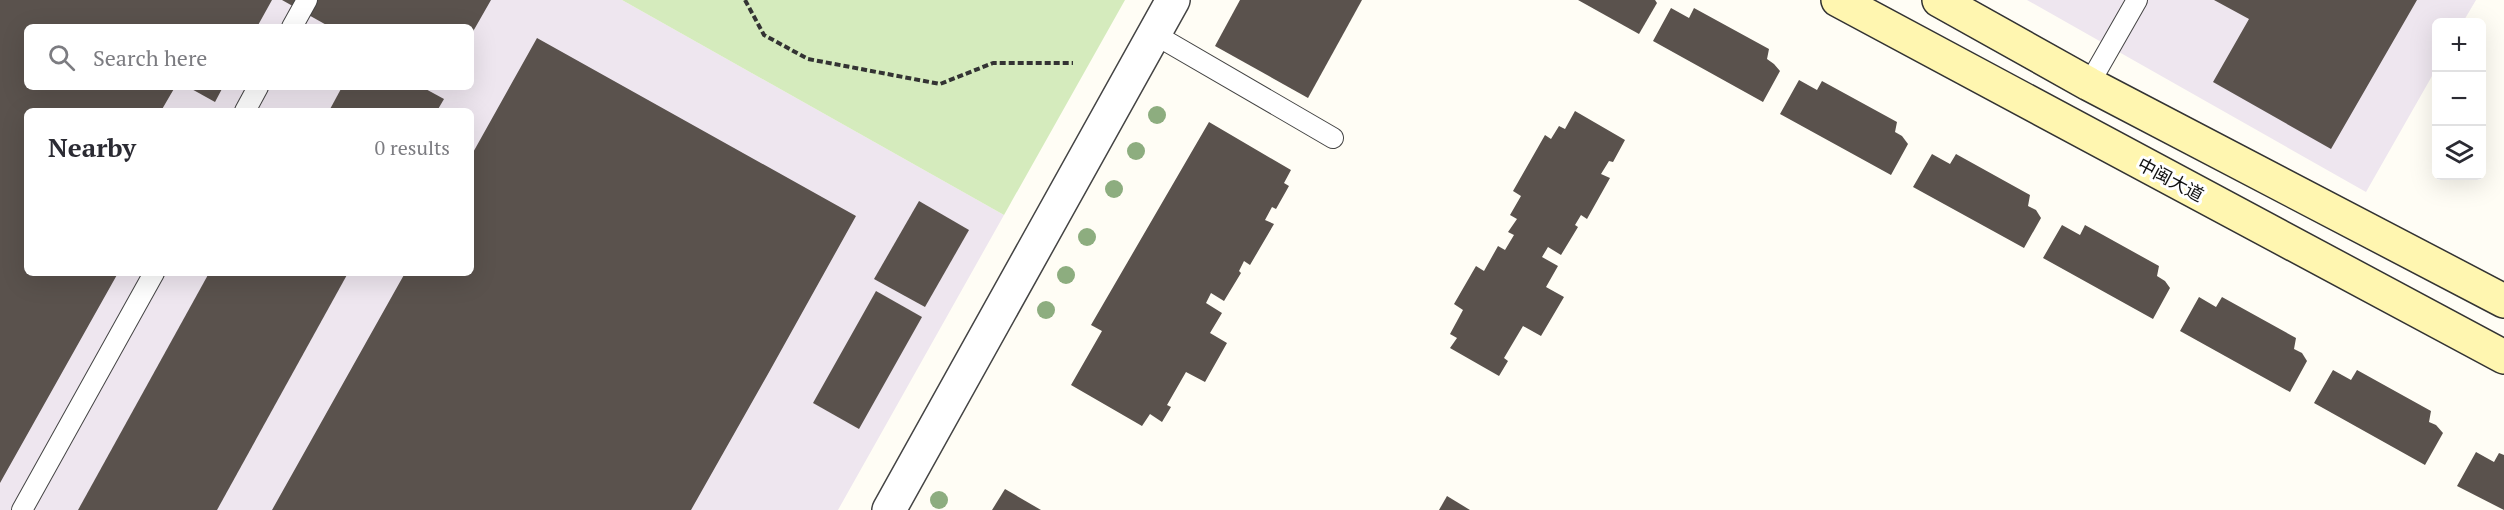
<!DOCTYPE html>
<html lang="en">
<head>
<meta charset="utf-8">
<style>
  :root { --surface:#fff; --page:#f7f7f7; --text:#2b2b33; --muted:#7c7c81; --line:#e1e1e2 }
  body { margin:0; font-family:"PT Serif","Noto Sans SC",serif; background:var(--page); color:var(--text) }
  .controls { position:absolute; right:18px; top:18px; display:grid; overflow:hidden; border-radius:9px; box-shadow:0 6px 24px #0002 }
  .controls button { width:54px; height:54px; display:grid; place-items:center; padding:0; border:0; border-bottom:2px solid var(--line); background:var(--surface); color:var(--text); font:30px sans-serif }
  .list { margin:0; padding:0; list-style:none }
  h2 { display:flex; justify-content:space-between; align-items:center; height:78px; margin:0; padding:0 24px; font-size:26px }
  h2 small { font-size:20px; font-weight:400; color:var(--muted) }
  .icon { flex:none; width:33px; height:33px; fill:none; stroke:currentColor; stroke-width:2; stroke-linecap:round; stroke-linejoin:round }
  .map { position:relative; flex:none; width:2504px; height:510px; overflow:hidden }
  .search { position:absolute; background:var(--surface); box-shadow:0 6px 24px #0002; left:24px; top:24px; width:450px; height:66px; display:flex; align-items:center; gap:15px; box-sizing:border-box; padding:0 21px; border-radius:9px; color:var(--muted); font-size:22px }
  .panel { position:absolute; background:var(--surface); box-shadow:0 6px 24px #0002; left:24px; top:108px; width:450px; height:168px; border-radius:9px }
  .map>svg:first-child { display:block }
  .industrial { fill:#eee6ef; fill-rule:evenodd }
  .green { fill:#d5ebbd }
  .building { fill:#5a524d }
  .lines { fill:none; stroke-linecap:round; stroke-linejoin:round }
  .lane-casing { stroke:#444; stroke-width:22 }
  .street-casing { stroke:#444; stroke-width:36 }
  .secondary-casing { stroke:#333; stroke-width:36 }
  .path { stroke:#333; stroke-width:4; stroke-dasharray:6 3; stroke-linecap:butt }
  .lane { stroke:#fff; stroke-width:20 }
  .street { stroke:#fff; stroke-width:33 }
  .secondary { stroke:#fff6b0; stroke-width:33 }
  .tree { fill:#8dad7f }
  .labels { text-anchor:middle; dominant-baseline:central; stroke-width:6; stroke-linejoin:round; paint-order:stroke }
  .street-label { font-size:18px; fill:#111; stroke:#fff }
</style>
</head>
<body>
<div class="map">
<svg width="2504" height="510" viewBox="0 0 2504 510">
  <rect width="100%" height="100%" fill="#fffdf5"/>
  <g class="industrial">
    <path d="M0 0H622L1004 215 838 510H0ZM27 27H471V87H27ZM27 111H471V273H27Z"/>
    <path d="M2027 0H2476L2463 22H2436V69L2366 192Z"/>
  </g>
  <path class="green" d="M622 0H1125L1004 215Z"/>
  <g class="building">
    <path d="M0 0H272L257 27H27V87H175L161 111H27V273H118L0 483Z"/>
    <path d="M282 0H491L471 35V27H330Z"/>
    <path d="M1240 0H1362L1308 98 1215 46Z"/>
    <path d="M1578 0H1655L1657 3 1639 34Z"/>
    <path d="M2214 0H2417L2331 149 2213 82 2249 19Z"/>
    <path d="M1671 8 1689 18 1694 8 1769 49 1767 59 1774 64 1780 71 1763 102 1653 41Z"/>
    <path d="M537 38 856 216 768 374 691 510H272L405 273H471V156Z"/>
    <path d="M1799 80 1817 90 1822 81 1897 122 1895 132 1902 136 1908 144 1891 175 1780 114Z"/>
    <path d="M188 87H223L215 102Z"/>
    <path d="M342 87H422L444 99 437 111H329Z"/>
    <path d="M1575 111 1625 140 1613 162 1609 161 1601 174 1610 178 1587 219 1581 215 1575 225 1578 227 1561 255 1548 247 1542 257 1558 266 1546 287 1564 297 1541 336 1523 326 1504 358 1508 361 1499 376 1450 348 1457 338 1450 334 1463 310 1454 304 1476 266 1484 271 1498 246 1505 250 1514 235 1508 232 1517 219 1510 215 1521 196 1513 191 1545 135 1551 139 1559 126 1565 129Z"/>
    <path d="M1209 122 1291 170 1284 183 1289 186 1276 209 1272 207 1265 220 1274 224 1250 265 1244 261 1239 271 1241 273 1224 301 1211 293 1206 303 1222 313 1210 333 1227 343 1205 382 1186 372 1167 405 1171 407 1162 422 1150 414 1142 426 1071 385 1102 331 1091 325Z"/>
    <path d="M1932 154 1950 164 1956 154 2030 195 2028 206 2036 210 2041 218 2024 248 1913 187Z"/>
    <path d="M919 201 969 230 925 307 874 279Z"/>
    <path d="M2062 225 2080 235 2085 225 2159 266 2157 276 2165 281 2170 288 2153 319 2043 258Z"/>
    <path d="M209 273H348L217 510H78Z"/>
    <path d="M876 291 922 317 859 429 813 403Z"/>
    <path d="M2199 297 2216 307 2222 297 2296 338 2294 349 2302 353 2307 361 2290 392 2180 331Z"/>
    <path d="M2333 370 2351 380 2357 370 2431 411 2429 422 2436 425 2443 433 2425 465 2314 403Z"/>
    <path d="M2476 452 2494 462 2499 453 2504 455V510L2457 486Z"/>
    <path d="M1005 489 1041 510H992Z"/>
    <path d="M1447 496 1470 510H1439Z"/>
  </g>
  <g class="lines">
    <defs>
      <g id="lane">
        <path d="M292 27 307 0"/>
        <path d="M1154 34 1333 138"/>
        <path d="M2089 84 2137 0"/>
        <path d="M245 111 258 87"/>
        <path d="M22 510 154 273"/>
      </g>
      <path id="street" d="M889 510 1173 0"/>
      <g id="secondary">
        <path d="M1838 0 2504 357"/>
        <path d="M1939 0 2089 84 2504 301"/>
      </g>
    </defs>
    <use href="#lane" class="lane-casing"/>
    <use href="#street" class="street-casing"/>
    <use href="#secondary" class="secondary-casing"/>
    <path class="path" d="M745 0 764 35 808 59 940 84 993 63H1073"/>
    <use href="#lane" class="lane"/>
    <use href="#street" class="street"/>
    <use href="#secondary" class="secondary"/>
  </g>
  <g class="tree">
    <circle cx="1157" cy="115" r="9"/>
    <circle cx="1136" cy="151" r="9"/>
    <circle cx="1114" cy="189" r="9"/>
    <circle cx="1087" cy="237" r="9"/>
    <circle cx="1066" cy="275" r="9"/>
    <circle cx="1046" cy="310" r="9"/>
    <circle cx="939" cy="500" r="9"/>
  </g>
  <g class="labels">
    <g class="street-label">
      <text transform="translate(2171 179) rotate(28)">中闽大道</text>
    </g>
  </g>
</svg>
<div class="controls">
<button>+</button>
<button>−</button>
<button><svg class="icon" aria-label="layers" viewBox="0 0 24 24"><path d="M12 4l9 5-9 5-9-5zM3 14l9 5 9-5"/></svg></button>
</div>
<div class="search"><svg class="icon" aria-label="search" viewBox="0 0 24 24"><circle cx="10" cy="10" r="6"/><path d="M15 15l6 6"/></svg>Search here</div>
<section class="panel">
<h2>Nearby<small>0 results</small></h2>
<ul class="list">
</ul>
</section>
</div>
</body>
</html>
